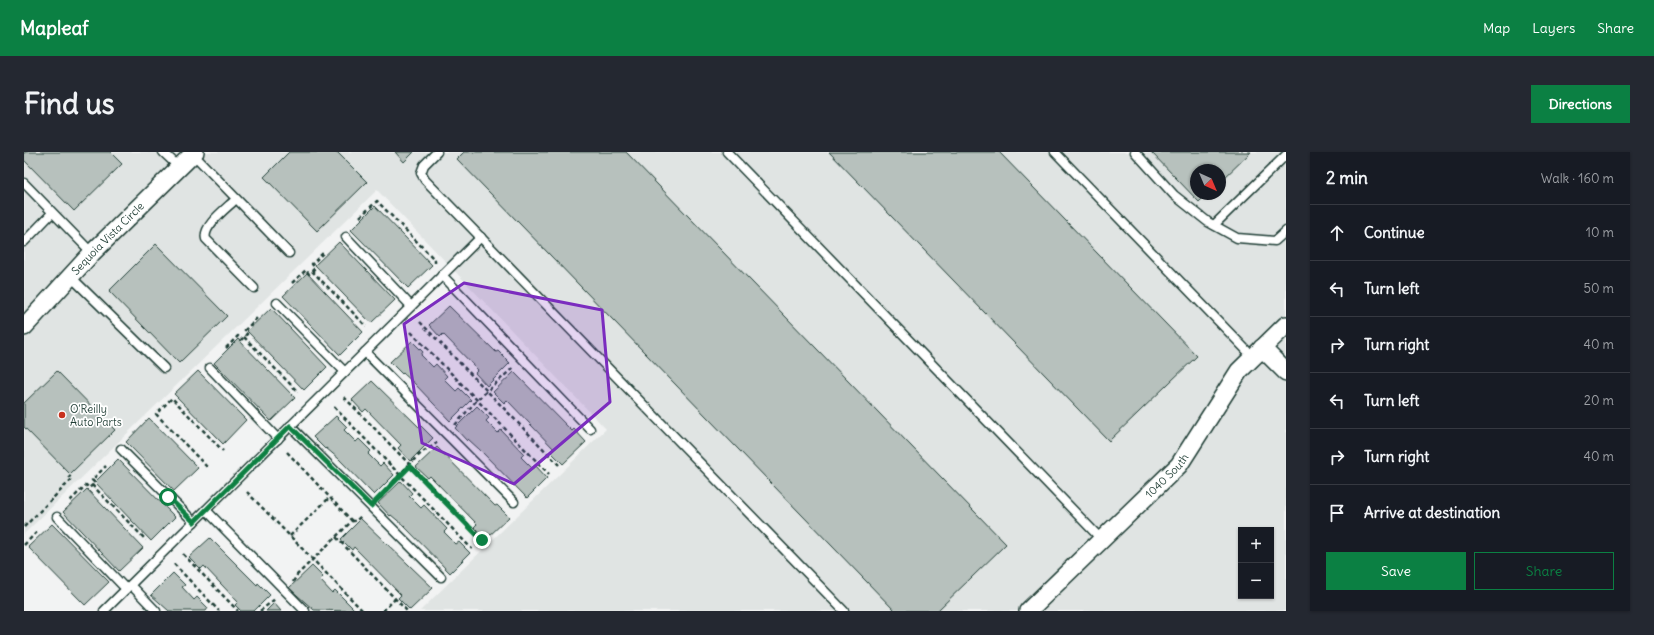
<!DOCTYPE html>
<html lang="en">
<head>
<meta charset="utf-8">
<style>
  :root { --surface:#171b24; --page:#242831; --text:#f1f3f6; --muted:#9ea1a6; --line:#363941; --accent:#0b8043 }
  body { margin:0; font-family:Delius,sans-serif; background:var(--page); color:var(--text) }
  .controls { position:absolute; right:12px; bottom:12px; display:grid; overflow:hidden; border-radius:0px; box-shadow:0 1px 3px #0004 }
  .controls button { width:36px; height:36px; display:grid; place-items:center; padding:0; border:0; border-bottom:1px solid var(--line); background:var(--surface); color:var(--text); font:20px sans-serif }
  .compass { position:absolute; left:1166px; top:12px; width:36px; height:36px; border-radius:50%; background:var(--surface); box-shadow:0 1px 3px #0004; rotate:136deg }
  .stop { position:absolute; width:12px; height:12px; margin:-9px; border:3px solid #0b8043; border-radius:50%; background:#fff }
  .stop.end { background:#0b8043; border-color:#fff; box-shadow:0 1px 4px #0008 }
  .list { margin:0; padding:0; list-style:none }
  h2 { display:flex; justify-content:space-between; align-items:center; height:52px; margin:0; padding:0 16px; font-size:17px }
  h2 small { font-size:13px; font-weight:400; color:var(--muted) }
  .list li { display:grid; grid-template-columns:26px 1fr auto; gap:12px; align-items:center; box-sizing:border-box; height:56px; padding:0 16px; border-top:1px solid var(--line) }
  .list b { display:block; font-size:15px; white-space:nowrap }
  .list em { font-size:13px; font-style:normal; color:var(--muted) }
  .actions { display:flex; gap:8px; padding:12px 16px }
  .actions a { flex:1; padding:9px 0; border:1px solid var(--accent); border-radius:0px; text-align:center; font-size:14px; color:var(--accent) }
  .actions .main { background:var(--accent); color:#fff }
  .icon { flex:none; width:22px; height:22px; fill:none; stroke:currentColor; stroke-width:2; stroke-linecap:round; stroke-linejoin:round }
  .map { position:relative; flex:none; width:1262px; height:459px; overflow:hidden; border-radius:0px }
  header { display:flex; align-items:center; gap:24px; box-sizing:border-box; height:56px; padding:0 20px; background:var(--accent); color:#fff }
  header strong { font-size:19px }
  nav { display:flex; gap:22px; margin-inline-start:auto; font-size:14px }
  .intro { display:flex; align-items:center; justify-content:space-between; box-sizing:border-box; height:96px; padding:0 24px }
  h1 { margin:0; font-size:28px }
  .button { padding:10px 18px; border-radius:0px; background:var(--accent); color:#fff; font-size:14px; font-weight:700 }
  main { display:flex; gap:24px; padding:0 24px }
  aside { flex:1; background:var(--surface); border-radius:0px; box-shadow:0 1px 3px #0004 }
  .map>svg:first-child { display:block }
  .built { fill:#e0e4e3; fill-rule:evenodd }
  .building { fill:#b7c1bd; stroke:#1f3d34 }
  .lines { fill:none; stroke-linecap:round; stroke-linejoin:round }
  .service-casing { stroke:#1f3d34; stroke-width:11 }
  .minor-casing { stroke:#1f3d34; stroke-width:20 }
  .path { stroke:#1f3d34; stroke-width:2.5; stroke-dasharray:4 3; stroke-linecap:butt }
  .service { stroke:#fff; stroke-width:8 }
  .minor { stroke:#fff; stroke-width:17 }
  .route { stroke:#0b8043; stroke-width:5 }
  .marked { fill:#7b2cbf; fill-opacity:0.2; stroke:#7b2cbf; stroke-width:3; stroke-linejoin:round }
  .poi-dot { fill:#c8321e; stroke:#fff; stroke-width:1.5 }
  .labels { text-anchor:middle; dominant-baseline:central; stroke-width:3.5; stroke-linejoin:round; paint-order:stroke }
  .street-label { font-size:11px; fill:#1f3d34; stroke:#fff }
  .poi-label { font-size:11px; fill:#1f3d34; stroke:#fff; text-anchor:start }
</style>
</head>
<body>
<header>
<strong>Mapleaf</strong>
<nav><a>Map</a><a>Layers</a><a>Share</a></nav>
</header>
<div class="intro"><h1>Find us</h1><a class="button">Directions</a></div>
<main>
<div class="map">
<svg width="1262" height="459" viewBox="0 0 1262 459">
  <rect width="100%" height="100%" fill="#f2f3f3"/>
  <filter id="ink" filterUnits="userSpaceOnUse"><feTurbulence type="fractalNoise" baseFrequency=".025" numOctaves="2"/><feDisplacementMap in="SourceGraphic" scale="8" xChannelSelector="R" yChannelSelector="G"/><feConvolveMatrix kernelMatrix="1 2 1 2 8 2 1 2 1" color-interpolation-filters="sRGB"/></filter>
  <g filter="url(#ink)">
    <path class="built" d="M0 0H1262V459H396L582 277 353 38 0 382ZM1172 18H1196V42H1172ZM1217 378H1247V444H1217Z"/>
    <g class="building">
      <path d="M0 0H86L98 12 50 59 0 8Z"/>
      <path d="M265 0H313L343 30 293 79 240 25Z"/>
      <path d="M371 0H390L380 10Z"/>
      <path d="M440 0H602L982 392 913 459H871L433 7Z"/>
      <path d="M805 0H975L1173 204 1085 289Z"/>
      <path d="M1127 0H1227L1196 30V18H1172V42H1183L1175 50Z"/>
      <path d="M351 54 408 113 384 136 327 78Z"/>
      <path d="M315 90 371 148 347 171 291 113Z"/>
      <path d="M132 92 203 164 155 211 85 139Z"/>
      <path d="M283 121 339 180 316 203 259 144Z"/>
      <path d="M425 154 472 200 474 199 486 211 463 234 451 221 454 218 419 182 416 185 405 173Z"/>
      <path d="M247 156 303 215 280 238 223 179Z"/>
      <path d="M214 187 271 246 247 269 190 211Z"/>
      <path d="M388 189 399 200 397 203 409 215 412 212 423 224 420 227 432 239 435 236 447 248 426 269 391 232 379 221 378 222 366 210Z"/>
      <path d="M33 219 91 278 46 322 0 275V251Z"/>
      <path d="M174 219 222 268 199 292 150 242Z"/>
      <path d="M490 220 548 279 550 277 562 290 539 312 527 300 530 297 483 248 480 251 469 240Z"/>
      <path d="M348 229 395 275 397 274 409 286 386 309 374 296 377 293 342 257 339 260 328 248Z"/>
      <path d="M453 254 465 266 462 269 474 281 477 278 500 302 497 305 509 317 512 314 523 326 503 346 456 298 444 287 443 289 431 276Z"/>
      <path d="M312 264 323 275 320 278 332 290 335 287 347 299 344 302 356 314 359 311 370 323 350 343 315 307 302 296 301 297 289 285Z"/>
      <path d="M125 266 174 316 150 339 102 290Z"/>
      <path d="M413 295 471 354 473 353 485 365 462 387 450 375 453 372 406 324 404 326 392 315Z"/>
      <path d="M94 307 151 365 127 389 71 330Z"/>
      <path d="M377 329 388 341 385 344 397 356 400 353 423 377 420 380 432 392 435 390 446 401 426 421 379 373 367 363 366 364 354 351Z"/>
      <path d="M63 337 119 396 95 419 39 360Z"/>
      <path d="M337 367 409 436 386 458 374 446 377 443 330 395 328 398 317 387Z"/>
      <path d="M28 372 85 430 61 453 4 395Z"/>
      <path d="M186 386 233 433 234 431 246 443 230 459H217L211 453 214 450 180 414 177 417 165 405Z"/>
      <path d="M288 414 299 425 296 428 308 441 311 438 332 459 290 458 265 436Z"/>
      <path d="M149 421 161 433 158 435 170 448 173 445 184 456 182 459H145L127 443Z"/>
      <path d="M250 451 257 459H242Z"/>
    </g>
    <g class="lines">
      <defs>
        <g id="service">
          <path d="M139 0 155 15"/>
          <path d="M413 0 400 13 397 21 401 28 820 459"/>
          <path d="M703 0 1078 388"/>
          <path d="M1031 0 1229 205"/>
          <path d="M1111 0 1150 43 1184 70 1213 86 1251 89 1262 79"/>
          <path d="M169 2 265 101"/>
          <path d="M0 31 68 101"/>
          <path d="M212 47C203 56 178 74 182 87L230 136"/>
          <path d="M1190 73 1262 3"/>
          <path d="M322 85 387 154"/>
          <path d="M0 90 28 61"/>
          <path d="M418 123 566 277"/>
          <path d="M46 124 140 216"/>
          <path d="M253 151 321 220"/>
          <path d="M341 200 490 350"/>
          <path d="M186 216 254 287"/>
          <path d="M266 274 417 425"/>
          <path d="M97 297 170 370"/>
          <path d="M182 358 281 459"/>
          <path d="M33 365 102 437"/>
          <path d="M107 433 132 459"/>
          <path d="M80 459 457 85"/>
        </g>
        <g id="minor">
          <path id="s1" d="M0 175 68 101 171 0"/>
          <path d="M1238 196 1262 220"/>
          <path id="s2" d="M1004 459 1155 313 1215 219 1262 173"/>
        </g>
      </defs>
      <use href="#service" class="service-casing"/>
      <use href="#minor" class="minor-casing"/>
      <g class="path">
        <path d="M336 65 353 49 411 108V113"/>
        <path d="M288 119 342 174"/>
        <path d="M268 131 282 118 285 122 291 116 288 112 301 99"/>
        <path d="M396 170 535 313"/>
        <path d="M387 180 525 322"/>
        <path d="M220 185 274 240"/>
        <path d="M202 196 214 184 217 188 223 182 220 179 234 165"/>
        <path d="M320 245 459 388"/>
        <path d="M310 255 448 397"/>
        <path d="M431 273 453 248 490 215"/>
        <path d="M263 300 328 369"/>
        <path d="M183 315 132 262 148 246 199 299"/>
        <path d="M68 333 122 388"/>
        <path d="M223 340 339 459"/>
        <path d="M356 346C365 335 391 304 403 297 407 295 410 294 413 290"/>
        <path d="M46 349 62 333 65 336 71 331 68 328 82 314"/>
        <path d="M0 375 48 327 45 324"/>
        <path d="M266 384 306 345"/>
        <path d="M312 385 383 459"/>
        <path d="M0 393 14 379"/>
        <path d="M159 402 214 459"/>
        <path d="M150 412 195 459"/>
        <path d="M269 430 273 423 328 369H332L338 363"/>
        <path d="M236 459 251 447"/>
        <path d="M359 459 371 447"/>
      </g>
      <use href="#service" class="service"/>
      <use href="#minor" class="minor"/>
    </g>
  </g>
  <g class="lines" filter="url(#ink)">
    <path class="route" d="M144 345 170 370 266 274 347 354 386 314 458 388"/>
  </g>
  <path class="marked" d="M440 131 578 158 586 250 490 332 398 291 380 172Z"/>
  <circle class="poi-dot" cx="38" cy="263" r="4"/>
  <g class="labels">
    <g class="street-label">
      <text stroke="none"><textPath href="#s1" startOffset="122">Sequoia Vista Circle</textPath></text>
      <text stroke="none"><textPath href="#s2" startOffset="194">1040 South</textPath></text>
    </g>
    <g class="poi-label">
      <text x="46" y="257">O'Reilly<tspan x="46" dy="13">Auto Parts</tspan></text>
    </g>
  </g>
</svg>
<div class="controls">
<button>+</button>
<button>−</button>
</div>
<svg class="compass" viewBox="-18 -18 36 36"><path d="M0-13l5 13h-10z" fill="#e53935"/><path d="M0 13l5-13h-10z" fill="#9ea1a6"/></svg>
<div class="stop" style="left:144px;top:345px"></div>
<div class="stop end" style="left:458px;top:388px"></div>
</div>
<aside>
<h2>2 min<small>Walk · 160 m</small></h2>
<ul class="list">
<li><svg class="icon" aria-label="ahead" viewBox="0 0 24 24"><path d="M12 20V5M6 11l6-6 6 6"/></svg><div><b>Continue</b></div><em>10 m</em></li>
<li><svg class="icon" aria-label="left" viewBox="0 0 24 24"><path d="M17 20v-9H6M10 6l-5 5 5 5"/></svg><div><b>Turn left</b></div><em>50 m</em></li>
<li><svg class="icon" aria-label="right" viewBox="0 0 24 24"><path d="M7 20v-9h11M14 6l5 5-5 5"/></svg><div><b>Turn right</b></div><em>40 m</em></li>
<li><svg class="icon" aria-label="left" viewBox="0 0 24 24"><path d="M17 20v-9H6M10 6l-5 5 5 5"/></svg><div><b>Turn left</b></div><em>20 m</em></li>
<li><svg class="icon" aria-label="right" viewBox="0 0 24 24"><path d="M7 20v-9h11M14 6l5 5-5 5"/></svg><div><b>Turn right</b></div><em>40 m</em></li>
<li><svg class="icon" aria-label="arrive" viewBox="0 0 24 24"><path d="M6 21V4h12l-3 4 3 4H6"/></svg><div><b>Arrive at destination</b></div></li>
</ul>
<div class="actions"><a class="main">Save</a><a>Share</a></div>
</aside>
</main>
</body>
</html>
